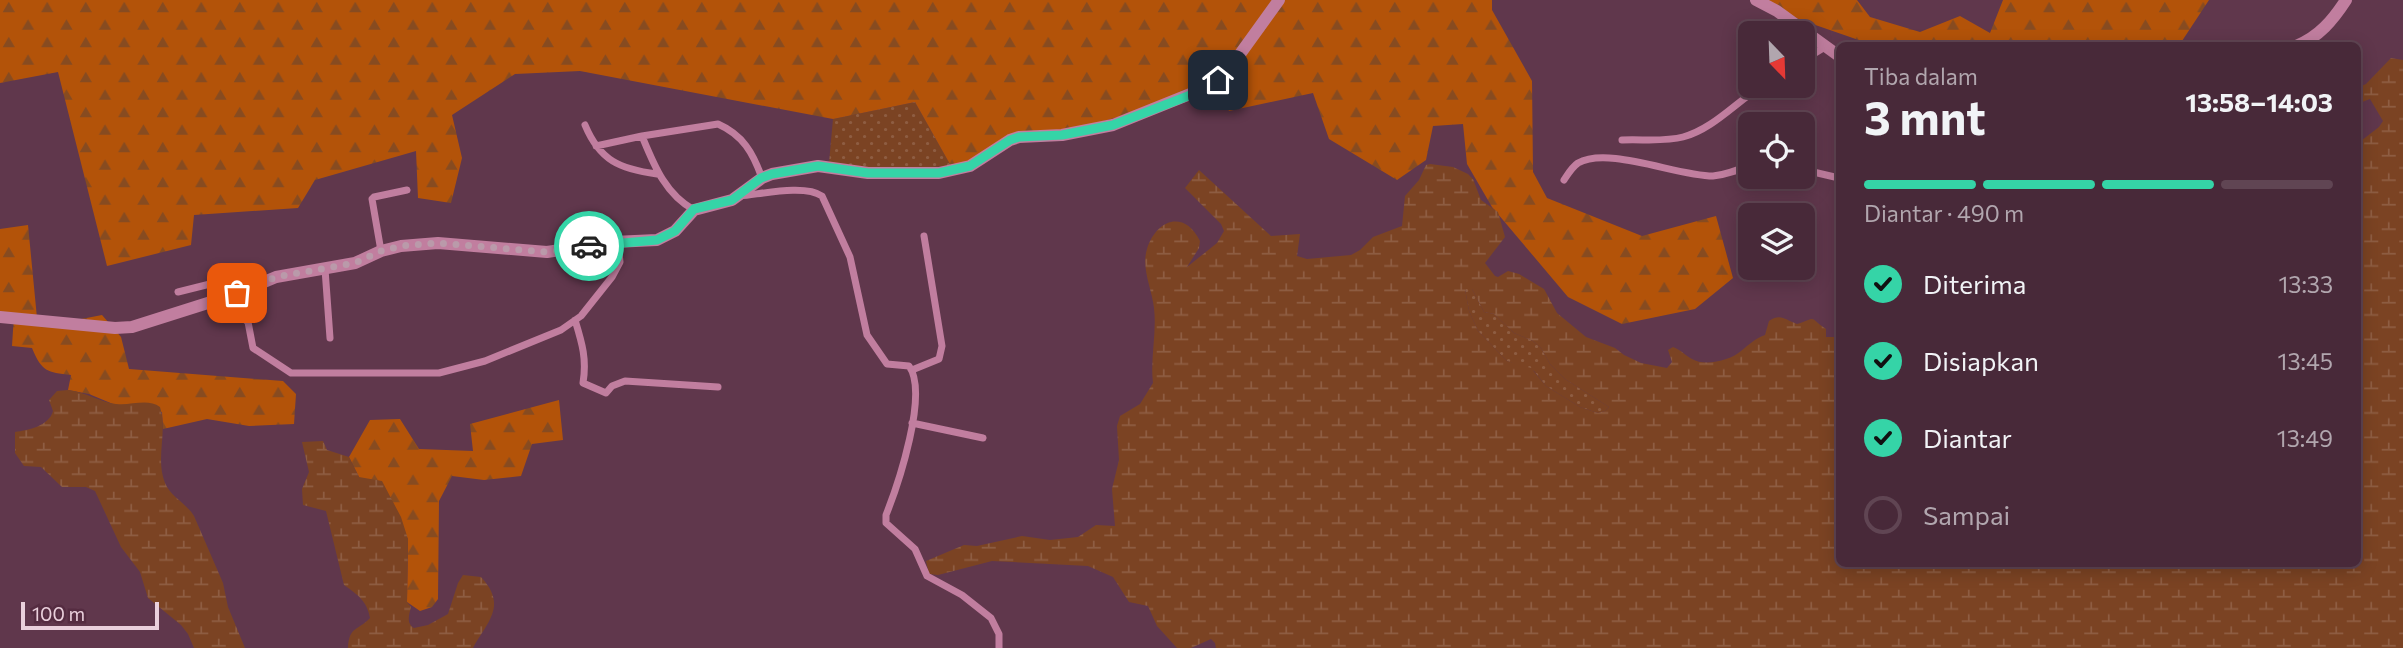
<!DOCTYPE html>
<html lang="id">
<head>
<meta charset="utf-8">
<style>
	body { margin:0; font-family:Commissioner,sans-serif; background:#4f3141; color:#f1f3f6; height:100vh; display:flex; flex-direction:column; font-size:26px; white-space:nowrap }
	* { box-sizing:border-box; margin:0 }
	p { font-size:23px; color:#b1a6ae }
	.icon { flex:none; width:38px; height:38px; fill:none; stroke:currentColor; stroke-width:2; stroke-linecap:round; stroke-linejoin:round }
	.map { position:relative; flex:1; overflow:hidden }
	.panel { position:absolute; left:1836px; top:42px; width:525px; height:525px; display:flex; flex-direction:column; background:#482939; border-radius:10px; box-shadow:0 4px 18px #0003,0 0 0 2px #604553 }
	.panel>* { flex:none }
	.needle { width:46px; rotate:157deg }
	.controls { position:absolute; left:1738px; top:21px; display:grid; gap:14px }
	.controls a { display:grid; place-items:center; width:77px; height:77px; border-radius:10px; background:#482939; box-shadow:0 4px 18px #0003,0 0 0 2px #604553; font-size:35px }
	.scale { position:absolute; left:21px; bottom:18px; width:138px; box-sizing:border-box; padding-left:7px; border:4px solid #ead0dc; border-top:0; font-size:19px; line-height:24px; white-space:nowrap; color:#ead0dc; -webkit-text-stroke:5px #552c41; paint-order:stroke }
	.pin { position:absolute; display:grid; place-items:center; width:60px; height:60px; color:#fff; margin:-30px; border-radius:14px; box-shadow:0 4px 10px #0006 }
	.courier { position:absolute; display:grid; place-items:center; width:70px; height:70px; margin:-35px; border:5px solid #35d4a7; border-radius:50%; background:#fff; color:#222; box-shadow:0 2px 9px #0007 }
	.overview em { font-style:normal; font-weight:700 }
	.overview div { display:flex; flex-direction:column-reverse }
	.overview { display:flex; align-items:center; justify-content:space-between; height:119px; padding:0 28px }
	h1 { font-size:46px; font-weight:700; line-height:52px }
	.bar { display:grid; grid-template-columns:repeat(4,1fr); gap:10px 7px; align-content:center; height:84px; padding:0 28px }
	.bar i { height:9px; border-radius:5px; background:#604553 }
	.bar .on { background:#35d4a7 }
	.bar p { grid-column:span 4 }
	ol { padding:0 28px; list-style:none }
	li { display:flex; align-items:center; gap:21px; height:77px }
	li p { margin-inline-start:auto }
	li .icon { padding:7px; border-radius:50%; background:#35d4a7; color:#111; stroke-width:4 }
	li:last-child { color:#b1a6ae }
	li i { width:38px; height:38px; border:4px solid #604553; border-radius:50% }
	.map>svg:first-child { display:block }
	.green { fill:url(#green-dots) }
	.forest { fill:url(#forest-firs) }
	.wetland { fill:url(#wetland-marsh); fill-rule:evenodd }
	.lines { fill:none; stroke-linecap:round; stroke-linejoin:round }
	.minor { stroke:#c17e9f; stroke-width:7 }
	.tertiary { stroke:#c17e9f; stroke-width:12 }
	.done { stroke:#ba9aaa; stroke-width:7; stroke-dasharray:0 12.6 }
	.route { stroke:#35d4a7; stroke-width:9 }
</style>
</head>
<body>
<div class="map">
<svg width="2403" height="648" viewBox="0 0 2403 648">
	<defs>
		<pattern id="green-dots" width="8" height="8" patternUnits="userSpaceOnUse" patternTransform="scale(1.75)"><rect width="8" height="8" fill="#7b4323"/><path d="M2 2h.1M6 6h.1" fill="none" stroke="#8e5d42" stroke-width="1.8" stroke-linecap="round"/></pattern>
		<pattern id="forest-firs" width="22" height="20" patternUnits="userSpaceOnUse" patternTransform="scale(1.75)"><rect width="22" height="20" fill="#b35309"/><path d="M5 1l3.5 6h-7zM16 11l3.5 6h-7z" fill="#874b20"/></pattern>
		<pattern id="wetland-marsh" width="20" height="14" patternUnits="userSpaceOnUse" patternTransform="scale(1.75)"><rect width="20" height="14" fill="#7b4323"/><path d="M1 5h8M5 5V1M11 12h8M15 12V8" fill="none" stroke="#8e5d42"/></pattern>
	</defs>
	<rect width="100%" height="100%" fill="#60374c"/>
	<path class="green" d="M915 102 951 166 872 170 829 163 833 119Z
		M1465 289H1472L1484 312 1494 314 1514 333 1533 341 1541 348 1550 364 1565 379 1609 407 1605 411 1598 413 1580 407 1546 386 1534 371 1507 361 1478 331 1469 311Z"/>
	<path class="forest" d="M0 0H1492V10L1532 81 1533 172 1547 198 1642 236 1716 216 1733 278 1695 309 1622 324 1568 297 1492 207 1467 164 1463 124 1433 126 1426 160 1397 180 1329 139 1313 93 1229 111 1216 81 1163 105 1055 134 1018 136 969 161 951 166 915 102 833 119 580 71 515 74 452 115 462 158 451 203 418 198 416 151 315 180 298 208 194 215 191 245 107 266 58 72 0 83Z
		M1755 0H1857L1870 17 1920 32 1960 16 1990 33 2003 0H2209L2180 44 2177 46 1873 45 1801 20Z
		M28 225 37 318 56 324 102 315 121 337 129 369 283 381 296 394 294 424 249 426 207 419 163 429 162 412 113 404 89 394 68 390 71 375C47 372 42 372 32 348L12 346 14 315 0 313V229Z
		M559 400 563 440 532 444 521 476 484 480 452 476 439 501 438 599 432 607 420 611 407 602 408 539 359 477 349 457 370 420 400 419 419 449 473 451 470 424Z"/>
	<path class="wetland" d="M2391 58 2403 60V648H1216L1215 643 1211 639 1191 648H1177L1157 626 1148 606 1129 602 1113 577 1088 566 992 561 938 575 929 574 926 561 964 545 977 546 1022 536 1050 540 1078 537 1096 525 1115 526 1112 489 1119 460 1117 426 1120 416 1140 404 1153 383C1150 359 1157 333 1154 308 1152 289 1141 268 1147 249 1156 220 1184 209 1200 241L1199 248 1187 267 1217 243 1224 231 1221 224 1185 188 1199 170 1271 236 1300 234 1297 256 1307 259 1351 255 1360 250 1373 237 1402 226 1405 196 1419 180 1426 165 1430 164 1453 167 1468 174 1473 179 1481 200 1498 212 1505 237 1485 263 1495 276 1498 277 1508 271 1519 274 1544 289 1557 313 1586 337 1615 348 1624 355 1641 363 1667 368 1672 362 1668 350 1673 347C1681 350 1686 356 1692 359 1705 367 1731 360 1741 351 1750 344 1754 339 1765 335L1769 321C1781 313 1785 320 1797 324 1819 317 1807 316 1826 329V337H1839V564H2357V144L2379 127 2383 121 2370 99 2357 104V88L2366 84ZM1465 289H1472L1484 312 1494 314 1514 333 1533 341 1541 348 1550 364 1565 379 1609 407 1605 411 1598 413 1580 407 1546 386 1531 368 1507 361 1478 331 1469 311Z
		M68 390C85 392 100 402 116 404 130 406 148 398 160 407 168 432 155 458 165 483 170 496 187 504 194 516L223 583 228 607 245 648H194L188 634 181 625 148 598 140 572 121 547 95 491 86 487H62L41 467 24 466 15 453V432C29 430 49 426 53 411L49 400 57 391Z
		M323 441 327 450 349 457 359 477 382 481 401 517 408 539 407 602 411 607C409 615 406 623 414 628L428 625 448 614 458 583 463 575 481 577C508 606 487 622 473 648H348C349 626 358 631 370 618 367 601 358 595 344 585L326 511 303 505 302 489 309 472 302 442Z"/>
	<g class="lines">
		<path class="minor" d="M1802 61 1825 47
			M585 125C600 161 620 169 657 174
			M1622 140C1642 139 1665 142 1683 137 1713 129 1736 102 1762 86
			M596 146 642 136
			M1802 161 1809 171 1839 178
			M1564 180C1568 174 1572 167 1578 163 1608 146 1677 176 1713 176 1726 175 1738 170 1750 165
			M740 196C762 194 805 184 822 196L850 257 867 335 887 364 909 366C929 393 898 485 886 515V523L915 549 927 576 962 595 991 618 999 634V648
			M694 210C665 194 654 165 642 136L718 124C743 135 753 153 762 178
			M381 251 372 199 374 197 407 190
			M325 269 330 338
			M178 292 230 279 237 293
			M233 295 241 317 248 322 253 348 291 373H439L485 361 561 330 581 316 612 277 620 262 618 243
			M575 320C582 343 587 359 583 383L606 393 612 386 625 381 718 387
			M912 370 939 359 942 346 924 236
			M912 423 983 438"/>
		<path class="tertiary" d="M1756 0 1777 11 1839 56
			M2296 46C2319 37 2333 20 2346 0
			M0 317 115 328 132 327 233 295 276 277 355 263 381 251 401 246 438 243 547 252 613 242 657 240 675 231 694 210 732 200 762 178 772 174 818 166 868 173H939L970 166 1010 140 1019 137 1062 135 1113 125 1205 88 1230 68 1279 0"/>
	</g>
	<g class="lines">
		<path class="done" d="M237 293 276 277 355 263 381 251 401 246 438 243 547 252 589 246"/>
		<path class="route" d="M589 246 657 240 675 231 694 209 732 200 761 178 772 174 818 166 868 173H939L970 166 1010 140 1019 137 1062 135 1113 125 1188 96 1218 80"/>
	</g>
</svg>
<div class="controls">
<a><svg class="needle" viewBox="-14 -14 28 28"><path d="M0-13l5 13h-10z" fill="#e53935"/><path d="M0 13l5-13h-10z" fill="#b1a6ae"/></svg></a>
<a><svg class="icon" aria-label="locate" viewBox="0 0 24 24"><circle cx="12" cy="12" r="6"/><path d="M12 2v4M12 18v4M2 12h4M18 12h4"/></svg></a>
<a><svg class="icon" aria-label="layers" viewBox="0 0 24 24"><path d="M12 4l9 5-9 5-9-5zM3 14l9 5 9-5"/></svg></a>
</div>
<div class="scale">100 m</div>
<div class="pin" style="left:237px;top:293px;background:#ea580c"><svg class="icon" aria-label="bag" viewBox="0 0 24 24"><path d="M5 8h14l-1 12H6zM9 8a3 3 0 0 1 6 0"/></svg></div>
<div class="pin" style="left:1218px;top:80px;background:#1f2937"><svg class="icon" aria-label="home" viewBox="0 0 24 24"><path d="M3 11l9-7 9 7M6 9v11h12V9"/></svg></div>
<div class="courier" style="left:589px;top:246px"><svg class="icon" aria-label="car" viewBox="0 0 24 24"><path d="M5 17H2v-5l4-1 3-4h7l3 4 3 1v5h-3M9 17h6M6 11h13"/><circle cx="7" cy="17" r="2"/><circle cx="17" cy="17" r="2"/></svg></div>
<section class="panel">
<div class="overview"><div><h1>3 mnt</h1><p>Tiba dalam</p></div><em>13:58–14:03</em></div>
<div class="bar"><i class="on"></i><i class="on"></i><i class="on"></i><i></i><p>Diantar · 490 m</p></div>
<ol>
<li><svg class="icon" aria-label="check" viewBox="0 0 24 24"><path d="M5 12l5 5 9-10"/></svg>Diterima<p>13:33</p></li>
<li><svg class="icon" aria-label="check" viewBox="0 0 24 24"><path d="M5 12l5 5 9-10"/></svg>Disiapkan<p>13:45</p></li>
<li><svg class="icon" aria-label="check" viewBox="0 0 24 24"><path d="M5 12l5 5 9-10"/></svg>Diantar<p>13:49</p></li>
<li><i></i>Sampai</li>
</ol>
</section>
</div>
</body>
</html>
